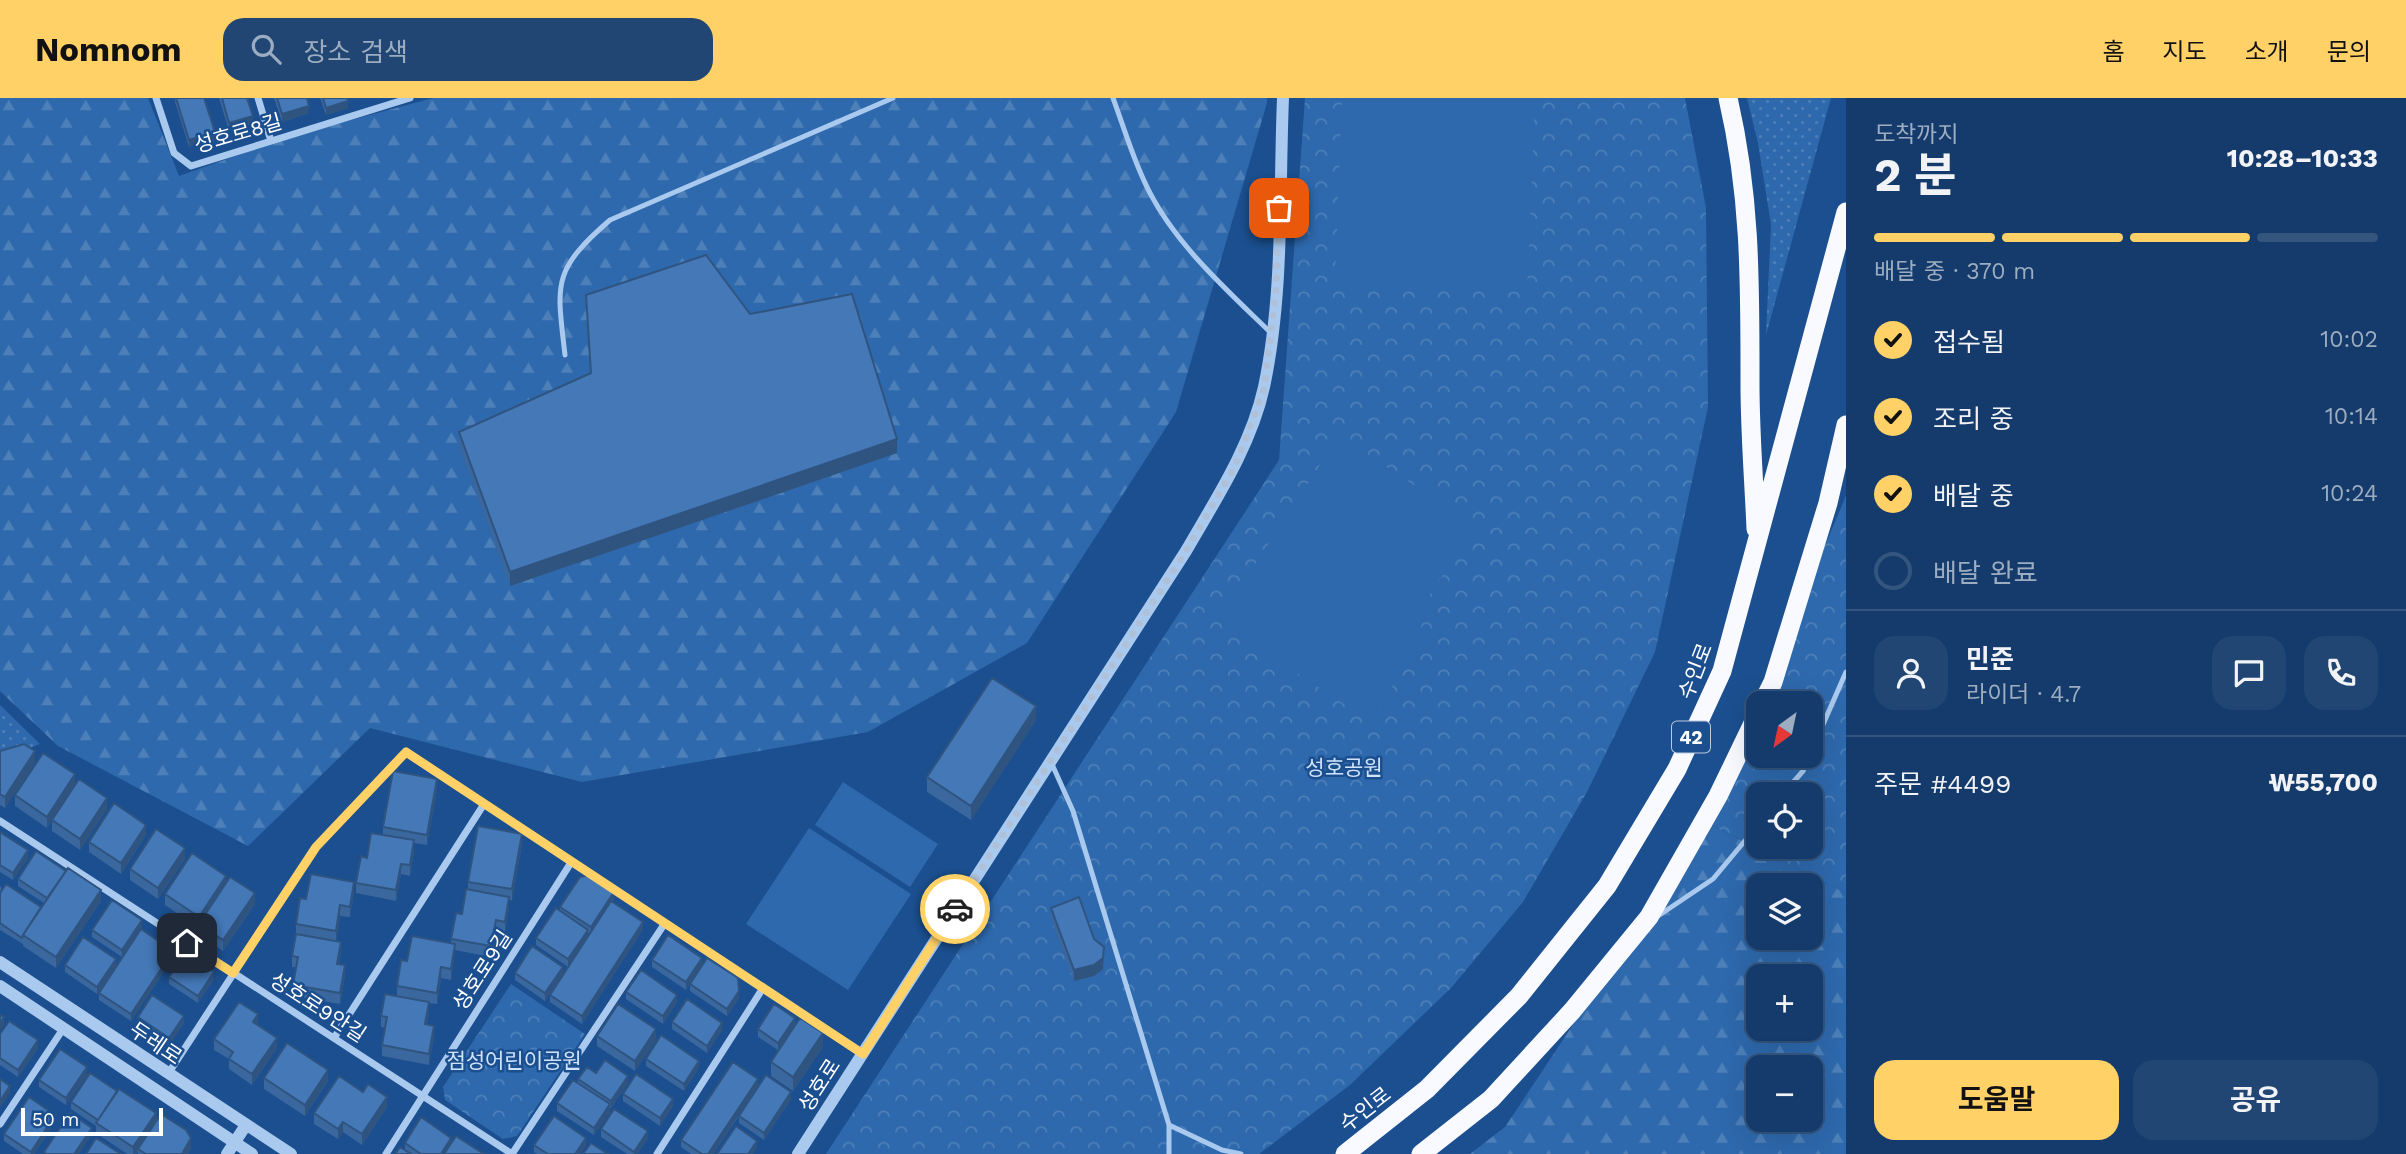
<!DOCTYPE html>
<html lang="ko">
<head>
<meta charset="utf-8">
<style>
	body { margin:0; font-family:"Work Sans","Noto Sans KR",sans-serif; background:#214673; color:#f1f3f6; height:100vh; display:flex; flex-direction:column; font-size:26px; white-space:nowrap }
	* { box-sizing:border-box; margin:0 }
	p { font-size:23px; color:#9dadc1 }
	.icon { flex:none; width:38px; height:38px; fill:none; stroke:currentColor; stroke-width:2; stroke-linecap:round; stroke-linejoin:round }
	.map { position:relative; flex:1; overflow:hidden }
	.side { display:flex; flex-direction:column; background:#143b6b; width:560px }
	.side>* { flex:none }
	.needle { width:46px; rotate:213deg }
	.controls { position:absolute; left:1746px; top:593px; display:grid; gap:14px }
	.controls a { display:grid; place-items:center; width:77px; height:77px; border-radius:14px; background:#143b6b; box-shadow:0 7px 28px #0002,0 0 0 2px #33557e; font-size:35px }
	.scale { position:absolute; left:21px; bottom:18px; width:142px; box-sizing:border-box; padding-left:7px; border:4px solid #fff; border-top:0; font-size:19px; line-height:24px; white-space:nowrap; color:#fff; -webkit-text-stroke:5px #1b4f8f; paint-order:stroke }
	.pin { position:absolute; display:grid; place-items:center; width:60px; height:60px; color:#fff; margin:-30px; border-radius:14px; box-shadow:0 4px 10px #0006 }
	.courier { position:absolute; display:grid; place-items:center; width:70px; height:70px; margin:-35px; border:5px solid #ffd166; border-radius:50%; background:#fff; color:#222; box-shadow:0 2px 9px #0007 }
	.overview em { font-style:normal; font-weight:700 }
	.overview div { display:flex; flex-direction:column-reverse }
	.overview { display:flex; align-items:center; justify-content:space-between; height:119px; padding:0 28px }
	h1 { font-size:46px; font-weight:700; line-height:52px }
	.bar { display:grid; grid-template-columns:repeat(4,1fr); gap:10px 7px; align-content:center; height:84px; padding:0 28px }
	.bar i { height:9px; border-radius:5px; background:#33557e }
	.bar .current { background:#ffd166 }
	.bar p { grid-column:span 4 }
	.line { display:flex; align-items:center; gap:18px; padding:0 28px; border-top:2px solid #33557e }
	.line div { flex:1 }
	.round { display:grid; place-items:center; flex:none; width:74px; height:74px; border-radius:21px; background:#214673 }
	ol { padding:0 28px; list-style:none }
	li { display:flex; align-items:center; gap:21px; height:77px }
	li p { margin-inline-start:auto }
	li .icon { padding:7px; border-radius:50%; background:#ffd166; color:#111; stroke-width:4 }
	li:last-child { color:#9dadc1 }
	li i { width:38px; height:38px; border:4px solid #33557e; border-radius:50% }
	.button { display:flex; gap:14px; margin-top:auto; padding:14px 28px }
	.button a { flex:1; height:80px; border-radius:21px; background:#ffd166; color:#111; font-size:28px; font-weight:700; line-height:80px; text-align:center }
	.button a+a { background:#214673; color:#f1f3f6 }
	header { display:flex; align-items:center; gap:42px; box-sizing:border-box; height:98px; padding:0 35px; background:#ffd166; color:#111 }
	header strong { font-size:33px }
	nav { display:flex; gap:38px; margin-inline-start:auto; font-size:24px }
	.search { width:490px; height:63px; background:#214673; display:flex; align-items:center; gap:18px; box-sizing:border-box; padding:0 24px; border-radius:21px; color:#9dadc1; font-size:26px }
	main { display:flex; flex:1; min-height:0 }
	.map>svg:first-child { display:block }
	.grass { fill:url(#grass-dots) }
	.forest { fill:url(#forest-firs); fill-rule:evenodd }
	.park { fill:url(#park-crowns); fill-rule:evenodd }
	.garden { fill:#2e69ad }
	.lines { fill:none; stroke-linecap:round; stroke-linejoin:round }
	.service { stroke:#a9c9ee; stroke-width:5 }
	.minor { stroke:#a9c9ee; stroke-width:7 }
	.tertiary { stroke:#a9c9ee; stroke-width:12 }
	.trunk { stroke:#f8faff; stroke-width:19 }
	.wall { fill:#3a679d }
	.shaded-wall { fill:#305480 }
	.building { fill:#4478b7; stroke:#305480; stroke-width:2 }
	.done { stroke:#afc1d8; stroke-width:7; stroke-dasharray:0 12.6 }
	.route { stroke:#ffd166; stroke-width:9 }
	.labels { text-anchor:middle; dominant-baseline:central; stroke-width:5; stroke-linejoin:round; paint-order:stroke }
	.shield { fill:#1b4f8f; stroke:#bbcadd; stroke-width:2 }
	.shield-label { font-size:19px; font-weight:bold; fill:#fff }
	.street-label { font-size:21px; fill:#fff; stroke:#1b4f8f }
	.park-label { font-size:21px; fill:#cfe3fa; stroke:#1b4f8f }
</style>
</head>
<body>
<header>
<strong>Nomnom</strong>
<div class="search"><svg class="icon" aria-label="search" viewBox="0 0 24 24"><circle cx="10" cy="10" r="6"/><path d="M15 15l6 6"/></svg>장소 검색</div>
<nav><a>홈</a><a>지도</a><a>소개</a><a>문의</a></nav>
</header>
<main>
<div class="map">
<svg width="1846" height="1056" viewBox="0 0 1846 1056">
	<defs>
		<pattern id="grass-dots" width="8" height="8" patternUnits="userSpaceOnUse" patternTransform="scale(1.75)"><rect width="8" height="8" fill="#2e69ad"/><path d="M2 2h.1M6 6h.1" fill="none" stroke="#4d80b9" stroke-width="1.8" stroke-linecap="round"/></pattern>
		<pattern id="forest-firs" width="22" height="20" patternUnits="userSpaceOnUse" patternTransform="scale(1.75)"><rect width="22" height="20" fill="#2e69ad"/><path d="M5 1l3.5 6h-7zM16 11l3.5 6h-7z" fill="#4d80b9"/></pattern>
		<pattern id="park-crowns" width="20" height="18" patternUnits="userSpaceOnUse" patternTransform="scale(1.75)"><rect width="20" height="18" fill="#2e69ad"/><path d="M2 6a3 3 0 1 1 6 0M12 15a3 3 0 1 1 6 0" fill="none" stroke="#4d80b9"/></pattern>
	</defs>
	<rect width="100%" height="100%" fill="#1b4f8f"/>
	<path class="grass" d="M1747 0H1831L1766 237 1771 127 1758 45Z
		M0 607 40 646 0 661Z"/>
	<path class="forest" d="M0 0H148L179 78 295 37 433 0H1267V5L1176 314 1027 545 868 634 582 684 370 630 248 748 58 648 0 593Z
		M1707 725 1846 795V1056H1470L1505 1029ZM1759 788H1811V840H1759ZM1759 878H1811V931H1759ZM1759 970H1811V1022H1759Z"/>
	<path class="park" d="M1305 0H1685L1706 110 1708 309 1655 554 1587 694 1523 804 1451 890 1350 987 1259 1056H826L1279 362Z
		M1846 398V795L1707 725ZM1759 606H1811V658H1759ZM1759 696H1811V749H1759Z
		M511 886 585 936 517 1038 503 1041 445 1002 443 989Z"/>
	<path class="garden" d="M1342 0H1535L1527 194 1335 186Z
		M1339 338 1475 427 1422 509 1421 544 1370 623 1218 523Z
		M843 684 938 746 910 789 815 727Z
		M809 730 911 796 848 892 746 826Z"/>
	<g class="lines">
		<path class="service" d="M1113 0C1125 32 1134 65 1150 95 1178 149 1229 194 1272 236
			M565 257C557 186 551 173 610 122L893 0
			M1811 654 1846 574
			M1051 664 1073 713 1169 1027
			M1783 696 1803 673 1809 658
			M1658 818 1713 781 1759 726
			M1169 1056V1027L1222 1052 1241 1056"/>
		<path class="minor" d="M156 0 174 55 191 68 410 0
			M258 0 271 43
			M0 723 512 1056
			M334 940 484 706
			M168 976 316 749 406 654 863 956
			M0 1026 63 931
			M386 1056 572 763
			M512 1056 665 825
			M657 1056 763 890"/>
		<path class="tertiary" d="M0 864 291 1056
			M0 888 252 1056
			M227 1056 246 1027
			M798 1056 1186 453C1216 401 1251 348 1264 289 1284 195 1279 95 1283 0"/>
		<path class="trunk" d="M1728 0C1751 99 1750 186 1750 287 1750 335 1754 383 1756 431
			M1762 606 1773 584 1828 405 1846 327
			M1345 1056 1427 991 1519 898 1607 788 1677 671 1722 573 1846 114
			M1421 1056 1491 1001 1572 913 1649 819 1718 698 1759 613"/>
	</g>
	<path class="wall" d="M175 0H204L215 42 189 49 175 4Z
		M219 0H247L253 25 229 33Z
		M274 0H307L309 15 282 24Z
		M320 0H347L348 10 326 17Z
		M586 197 750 216 897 355 510 488 459 348V334L590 275Z
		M1036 622 971 722 927 694V679Z
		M0 653 35 664 5 710 0 707Z
		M75 686 47 730 15 708V697Z
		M437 692 427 747 414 745V753L410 778 401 776 396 803 356 795V785L383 737V729Z
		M107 711 80 752 52 733V722Z
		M0 734 28 760 13 782 0 774Z
		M146 737 121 776 89 754V744Z
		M522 746 512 802H509V809L505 834 496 833 491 859 455 852 451 882 441 880 437 906 429 905V915L427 926 434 938 429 967 382 958V947L385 930 381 929V918L397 898V888L407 863 451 845V841L462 816 468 791V784Z
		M185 761 158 801 130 782V771Z
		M18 781 101 803 56 870 23 848V846L0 832V787L2 792 41 809 44 805 18 788Z
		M226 785 255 806 223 853 199 837V830L165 807V796Z
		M354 794 350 819 340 818 336 843 341 854 339 866 345 878 340 906 293 898V887L296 869H292V858L296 836V826L306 801Z
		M614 801 613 804 643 831 582 926 550 904V897L590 836 588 835 568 869 536 847V840L560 813V809Z
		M1051 810 1103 871 1094 878 1074 883 1051 821Z
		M142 829 122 859 92 839V832Z
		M173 860 131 923 99 902V895Z
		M652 862 702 867 739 900 727 918 690 893V886L686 892 652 869Z
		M65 867 116 868 97 896 65 874Z
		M515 875 563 876 545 903 515 882Z
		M169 879 214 881 198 905 169 886Z
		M626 894 677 904 663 926 626 901Z
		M138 919 184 925 169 947 138 926Z
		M672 924 722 932 707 955 672 931Z
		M258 927 277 950 252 987 229 971V961L214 952V941Z
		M795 927 823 949 793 993 771 978V964L778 952 758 939V931Z
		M0 936 38 950 18 979 0 967Z
		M597 938 656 942 635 973 597 948Z
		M646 961 699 970 684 993 646 968Z
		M596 975 628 985 611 1010H610V1014L594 1037 557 1013V1005L578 985V981Z
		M87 977 66 1007 39 989V982Z
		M264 980 328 983 305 1018 264 991Z
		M758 988 791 1001 764 1042 739 1025V1018L713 1056H691L681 1049V1042Z
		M623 996 673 1008 660 1028 623 1003Z
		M71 1004 156 1024 191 1050 188 1056H138V1053L136 1056H127L96 1035V1028L71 1011Z
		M387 1009 362 1047 343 1034 338 1041 314 1026V1015Z
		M55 1024 34 1056H23L4 1043V1036Z
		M601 1031 648 1040 637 1056H627L601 1039Z
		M405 1045H451L484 1056H395L405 1052Z
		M534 1047H586L580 1056H537L534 1054Z"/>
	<path class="shaded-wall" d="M348 3V10L326 17V10Z
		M309 8V15L282 24V16Z
		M253 18V25L229 33V25Z
		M215 34V42L189 49V42Z
		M897 341V355L510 488V474Z
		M1036 608V622L971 722V708Z
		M35 653V664L5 710V699Z
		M75 676V686L47 730V719Z
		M437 681V692L427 747V737Z
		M107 700V711L80 752V741Z
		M146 727V737L121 776V765Z
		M522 736V746L512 802V791Z
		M414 742V753L410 778V767Z
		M185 750V761L158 801V790Z
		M28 752V760L13 782V775Z
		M401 766V776L396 803V792Z
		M226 778V789L199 826V819Z
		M354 784V794L350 819V809Z
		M101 792V803L56 870V859Z
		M614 794V801L591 837V829Z
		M255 795V806L223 853V842Z
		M509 799V809L505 834V824Z
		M340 807V818L336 844V833Z
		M142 822V829L122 859V852Z
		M496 822V833L491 859V848Z
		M643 824V831L582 926V918Z
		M588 832V839L568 869V861Z
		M341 844V854L337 877V866Z
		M455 846V857L451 882V871Z
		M1104 849 1103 871 1094 878 1074 883V872Z
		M173 853V860L131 923V916Z
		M702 860V868L686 892V884Z
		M116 861V868L97 896V889Z
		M345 867V878L340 906V895Z
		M441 869V880L437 906V895Z
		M563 869V876L545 903V895Z
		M214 874V881L198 905V898Z
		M739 893V900L727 918V911Z
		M677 897V904L663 926V918Z
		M429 904V915L425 937V926Z
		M258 916V927L253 924Z
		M184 918V925L169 947V940Z
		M4 919V927L0 932V925Z
		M795 920V927L778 952V945Z
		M722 925V932L707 955V948Z
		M434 928V938L429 967V956Z
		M656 931V942L635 973V963Z
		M823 935V949L793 993V979Z
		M277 940V950L252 987V976Z
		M38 942V950L18 979V972Z
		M699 963V970L684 993V986Z
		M87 969V977L66 1007V1000Z
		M328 972V983L305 1018V1007Z
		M628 978V985L611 1010V1003Z
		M758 981V988L713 1056H708Z
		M10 988V995L0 1010V1003Z
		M791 994V1001L764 1042V1035Z
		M387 999V1009L362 1047V1036Z
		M673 1001V1008L660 1028V1020Z
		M610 1006V1014L594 1037V1030Z
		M156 1015V1026L138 1051 136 1056H133V1049Z
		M55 1017V1024L34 1056H31V1054Z
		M343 1024V1034L338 1041V1031Z
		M92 1030V1037L79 1056H74Z
		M648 1033V1040L637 1056H634V1054Z
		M191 1040V1050L188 1056H182Z
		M451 1040V1047L445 1056H441Z
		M586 1040V1047L580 1056H575Z
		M757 1043V1050L753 1056H748Z"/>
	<path class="building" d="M176 0H204L215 34 189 42Z
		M222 0H247L253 18 229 25Z
		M277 0H307L309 8 282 16Z
		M323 0H347L348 3 326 10Z
		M706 157 750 216 852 196 897 341 510 474 459 334 591 275 586 197Z
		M992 580 1036 608 971 708 927 679Z
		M24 646 35 653 5 699 0 696V653Z
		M43 655 75 676 47 719 15 697Z
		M393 673 437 681 427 737 383 729Z
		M79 681 107 700 80 741 52 722Z
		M114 705 146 727 121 765 89 744Z
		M478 728 522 736 512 791 468 784Z
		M156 731 185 750 158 790 130 771Z
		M0 734 28 752 13 775 0 767Z
		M371 735 414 742 410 767 401 766 396 792 356 785 361 758 367 760Z
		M36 753 66 773 47 800 18 781Z
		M192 755 226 778 199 819 165 796Z
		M68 770 101 792 56 859 23 837Z
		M311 776 354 784 350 809 340 807 336 833 296 826 300 800 306 801Z
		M589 777 614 794 591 829 560 809 580 779Z
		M230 779 255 795 223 842 199 826Z
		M6 786 41 809 23 837 22 840 0 825V795Z
		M466 791 509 799 505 824 496 822 491 848 451 841 456 815 462 816Z
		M1079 799 1094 841 1104 849 1103 860 1094 867 1074 872 1051 810Z
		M112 802 142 822 122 852 92 832Z
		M611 803 643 824 582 918 550 897Z
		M556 810 588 832 568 861 536 840Z
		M141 831 173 853 131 916 99 895Z
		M296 836 341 844 337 866 345 867 340 895 293 887 298 859 292 858Z
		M668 837 702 860 686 884 652 862Z
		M412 838 455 846 451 871 441 869 437 895 397 888 401 862 407 863Z
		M83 839 116 861 97 889 65 867Z
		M532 848 563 869 545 895 515 875Z
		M186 854 214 874 198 898 169 879Z
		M707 860 738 880 739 893 727 911 690 886Z
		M641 872 677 897 663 918 626 894Z
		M385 896 429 904 425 926 434 928 429 956 382 947 387 919 381 918Z
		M152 897 184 918 169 940 138 919Z
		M687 901 722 925 707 948 672 924Z
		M239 904 258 916 253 924 277 940 252 976 229 961 233 954 214 941Z
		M618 906 656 931 635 963 597 938Z
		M774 906 795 920 778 945 758 931Z
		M0 917 4 919 0 925Z
		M800 920 823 935 793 979 771 964Z
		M9 923 38 942 18 972 0 960V936Z
		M661 937 699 963 684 986 646 961Z
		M287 945 328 972 305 1007 264 980Z
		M60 951 87 969 66 1000 39 982Z
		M605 962 628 978 611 1003 578 981 587 969 596 975Z
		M733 964 758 981 708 1056H702L681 1042Z
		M90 975 117 993 98 1022 71 1004Z
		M636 976 673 1001 660 1020 623 996Z
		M766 977 791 994 764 1035 739 1018Z
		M339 978 363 994 368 986 387 999 362 1036 343 1024 338 1031 314 1015Z
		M0 981 10 988 0 1003Z
		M573 982 610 1006 594 1030 557 1005Z
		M119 991 156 1015 133 1049 96 1025Z
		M29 999 55 1017 31 1054 4 1036Z
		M614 1011 648 1033 634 1054 601 1031Z
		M70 1015 92 1030 74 1056H46L44 1054Z
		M161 1016 186 1032 191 1040 182 1056H146L138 1051Z
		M554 1018 586 1040 575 1056H548L534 1047Z
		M421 1019 451 1040 441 1056H421L405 1045Z
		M736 1028 757 1043 748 1056H717Z
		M456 1038 484 1056H444Z
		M96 1040 121 1056H86Z
		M591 1045 608 1056H583Z
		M400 1049 411 1056H395Z"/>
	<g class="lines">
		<path class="done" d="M955 811 1186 453 1235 368 1264 291 1276 192 1279 110"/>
		<path class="route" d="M187 845 233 875 316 749 406 654 863 956 955 811"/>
	</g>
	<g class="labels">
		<rect class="shield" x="1672" y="623.5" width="38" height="31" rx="5"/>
		<g class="shield-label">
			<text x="1691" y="639">42</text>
		</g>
		<g class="street-label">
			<text transform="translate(238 35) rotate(-16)">성호로8길</text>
			<text transform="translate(1695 573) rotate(-69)">수인로</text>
			<text transform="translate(482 872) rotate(-57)">성호로9길</text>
			<text transform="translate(318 909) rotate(33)">성호로9안길</text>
			<text transform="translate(156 945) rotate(34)">두레로</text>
			<text transform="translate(819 987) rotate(-57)">성호로</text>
			<text transform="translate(1365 1011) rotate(-38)">수인로</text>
		</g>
		<g class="park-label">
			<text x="1344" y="669">성호공원</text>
			<text x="514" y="962">점성어린이공원</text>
		</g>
	</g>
</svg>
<div class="controls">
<a><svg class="needle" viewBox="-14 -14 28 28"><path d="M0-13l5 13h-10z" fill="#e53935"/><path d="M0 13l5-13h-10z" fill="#9dadc1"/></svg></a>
<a><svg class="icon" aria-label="locate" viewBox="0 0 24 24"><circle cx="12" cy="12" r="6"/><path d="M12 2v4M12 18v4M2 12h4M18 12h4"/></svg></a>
<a><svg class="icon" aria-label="layers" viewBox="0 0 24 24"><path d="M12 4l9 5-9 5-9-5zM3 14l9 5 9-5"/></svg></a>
<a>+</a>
<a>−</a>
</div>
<div class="scale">50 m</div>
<div class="pin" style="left:1279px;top:110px;background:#ea580c"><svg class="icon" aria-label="bag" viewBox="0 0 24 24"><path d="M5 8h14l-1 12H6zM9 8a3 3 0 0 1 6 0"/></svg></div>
<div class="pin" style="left:187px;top:845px;background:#1f2937"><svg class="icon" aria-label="home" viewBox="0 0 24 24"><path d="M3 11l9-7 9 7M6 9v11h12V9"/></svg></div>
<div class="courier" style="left:955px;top:811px"><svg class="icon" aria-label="car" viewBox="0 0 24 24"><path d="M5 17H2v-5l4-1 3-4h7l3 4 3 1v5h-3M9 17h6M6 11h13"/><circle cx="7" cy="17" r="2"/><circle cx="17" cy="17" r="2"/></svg></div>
</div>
<section class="side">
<div class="overview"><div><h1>2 분</h1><p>도착까지</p></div><em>10:28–10:33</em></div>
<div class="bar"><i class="current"></i><i class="current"></i><i class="current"></i><i></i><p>배달 중 · 370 m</p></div>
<ol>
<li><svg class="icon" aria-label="check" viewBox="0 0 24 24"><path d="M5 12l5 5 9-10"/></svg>접수됨<p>10:02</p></li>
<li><svg class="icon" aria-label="check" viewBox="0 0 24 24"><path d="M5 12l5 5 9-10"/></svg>조리 중<p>10:14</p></li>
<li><svg class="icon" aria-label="check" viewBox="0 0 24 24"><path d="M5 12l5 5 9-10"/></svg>배달 중<p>10:24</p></li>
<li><i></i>배달 완료</li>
</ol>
<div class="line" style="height:126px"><a class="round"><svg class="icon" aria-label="person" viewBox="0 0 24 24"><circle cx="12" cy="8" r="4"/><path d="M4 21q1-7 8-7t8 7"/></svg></a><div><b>민준</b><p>라이더 · 4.7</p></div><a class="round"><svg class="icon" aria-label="chat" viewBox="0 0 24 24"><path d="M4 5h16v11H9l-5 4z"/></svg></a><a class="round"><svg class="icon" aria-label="phone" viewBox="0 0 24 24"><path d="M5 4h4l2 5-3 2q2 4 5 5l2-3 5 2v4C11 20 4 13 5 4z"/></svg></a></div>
<div class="line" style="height:91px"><div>주문 #4499</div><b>₩55,700</b></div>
<div class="button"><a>도움말</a><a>공유</a></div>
</section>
</main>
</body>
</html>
